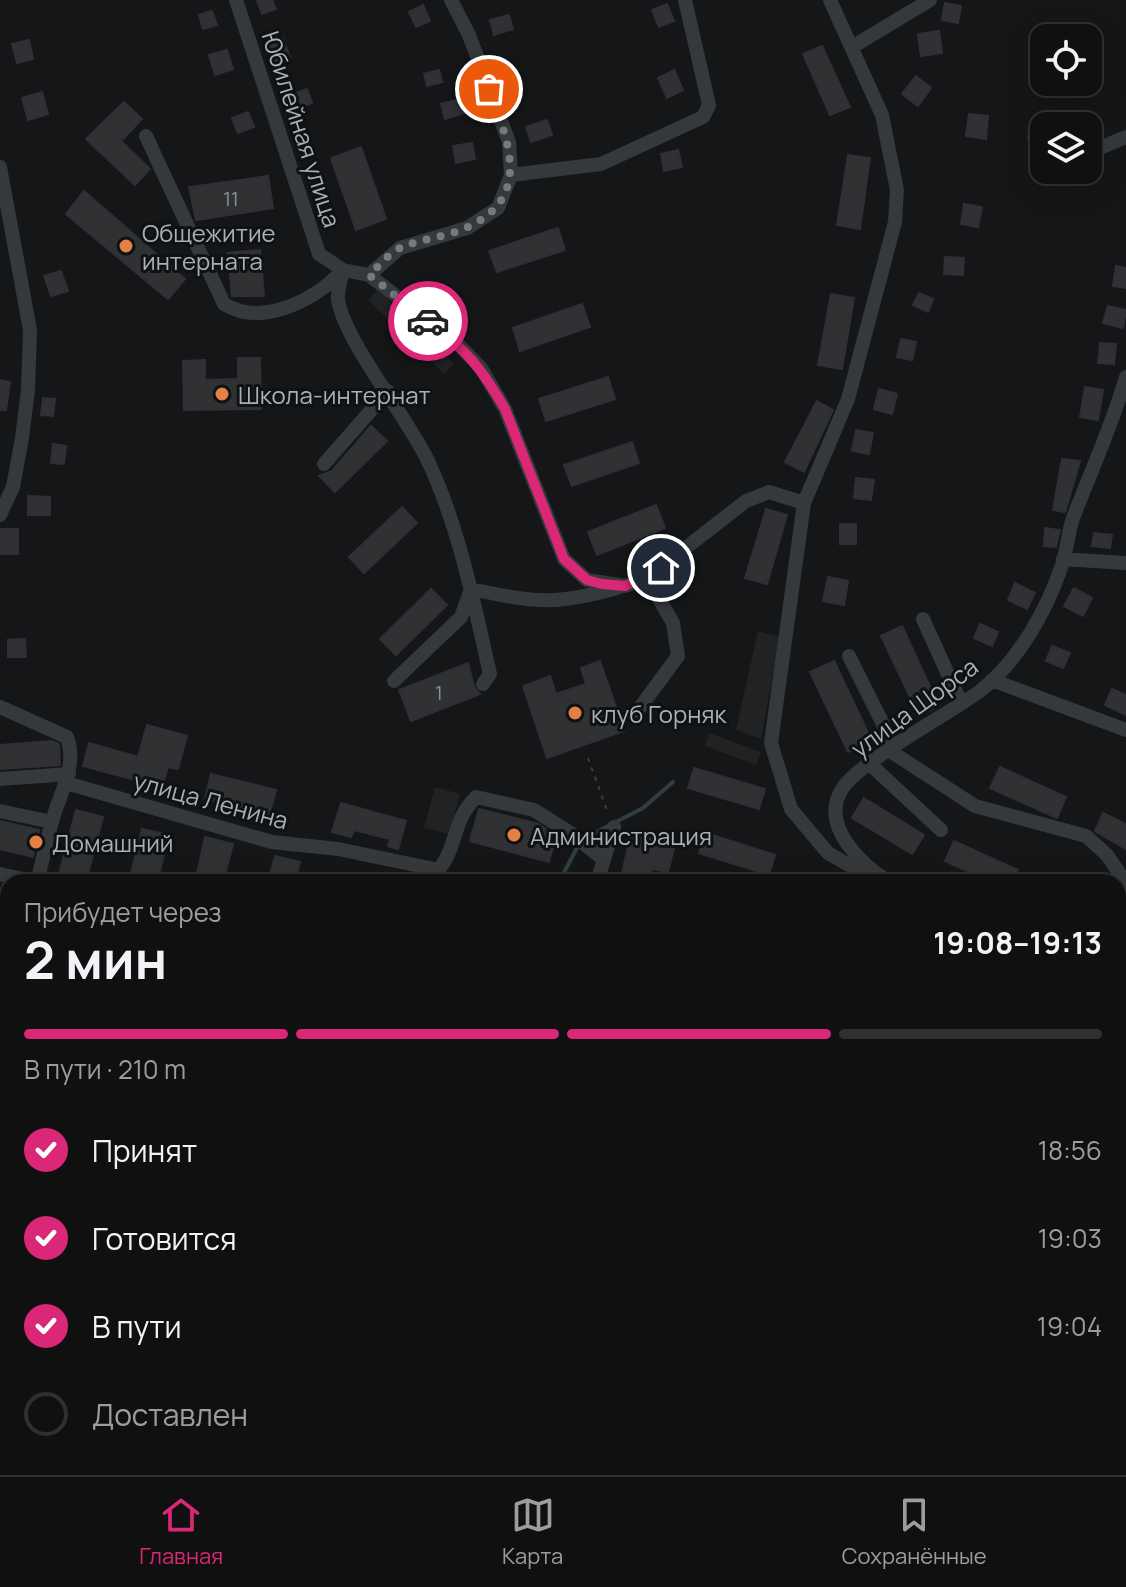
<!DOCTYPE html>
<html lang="ru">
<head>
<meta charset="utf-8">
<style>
	body { margin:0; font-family:Manrope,sans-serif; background:#1e1e1f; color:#f1f3f6; height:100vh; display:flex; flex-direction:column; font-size:30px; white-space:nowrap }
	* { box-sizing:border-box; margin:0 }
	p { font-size:26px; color:#9c9d9f }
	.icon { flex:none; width:44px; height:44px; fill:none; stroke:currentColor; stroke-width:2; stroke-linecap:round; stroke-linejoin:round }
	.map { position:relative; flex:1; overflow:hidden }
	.details { position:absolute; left:0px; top:874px; width:1126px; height:602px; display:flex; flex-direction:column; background:#101011; border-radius:24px 24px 0 0; box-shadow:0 8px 32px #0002,0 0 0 2px #303031 }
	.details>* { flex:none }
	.controls { position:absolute; left:1030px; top:24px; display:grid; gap:16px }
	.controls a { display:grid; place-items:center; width:72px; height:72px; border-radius:16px; background:#101011; box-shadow:0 8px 32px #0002,0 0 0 2px #303031; font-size:40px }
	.pin { position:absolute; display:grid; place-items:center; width:68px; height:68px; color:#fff; margin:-34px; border:4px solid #fff; border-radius:50%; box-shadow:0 2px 8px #0007 }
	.courier { position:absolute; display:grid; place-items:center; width:80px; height:80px; margin:-40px; border:6px solid #db2777; border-radius:50%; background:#fff; color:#222; box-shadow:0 2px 10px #0007 }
	.headline em { font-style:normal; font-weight:700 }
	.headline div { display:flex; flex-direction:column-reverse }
	.headline { display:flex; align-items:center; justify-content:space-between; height:136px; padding:0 24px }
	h1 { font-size:52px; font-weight:700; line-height:60px }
	.bar { display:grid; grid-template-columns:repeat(4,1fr); gap:12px 8px; align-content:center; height:96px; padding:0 24px }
	.bar i { height:10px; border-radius:6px; background:#303031 }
	.bar .selected { background:#db2777 }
	.bar p { grid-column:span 4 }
	ol { padding:0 24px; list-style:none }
	li { display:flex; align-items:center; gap:24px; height:88px }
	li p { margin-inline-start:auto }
	li .icon { padding:8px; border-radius:50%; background:#db2777; color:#fff; stroke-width:4 }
	li:last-child { color:#9c9d9f }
	li i { width:44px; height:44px; border:4px solid #303031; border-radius:50% }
	.tab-bar { display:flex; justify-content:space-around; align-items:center; height:112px; border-top:2px solid #303031; background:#101011; font-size:22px; color:#9c9d9f }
	.tab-bar a { display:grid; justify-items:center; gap:4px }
	.tab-bar .selected { color:#db2777 }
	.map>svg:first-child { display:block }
	.built { fill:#212224 }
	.water { fill:#313e40 }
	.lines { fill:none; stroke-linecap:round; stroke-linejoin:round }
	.stream { stroke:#313e40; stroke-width:4 }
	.building { fill:#303133; stroke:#2f3033; stroke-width:2 }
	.path { stroke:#3d4042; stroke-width:2; stroke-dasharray:4 6; stroke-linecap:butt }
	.minor { stroke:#36393b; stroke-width:14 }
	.rail { stroke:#505356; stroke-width:4; stroke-dasharray:10 8; stroke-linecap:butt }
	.done { stroke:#757a7e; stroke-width:8; stroke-dasharray:0 14.4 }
	.route { stroke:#db2777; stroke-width:10 }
	.poi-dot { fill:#e28142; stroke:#101112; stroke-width:3 }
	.labels { text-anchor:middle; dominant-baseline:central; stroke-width:6; stroke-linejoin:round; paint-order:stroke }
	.number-label { font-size:20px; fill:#8a9095 }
	.street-label { font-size:24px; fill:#a8b0b6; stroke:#101112 }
	.poi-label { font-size:24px; fill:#a8b0b6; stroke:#101112; text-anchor:start }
</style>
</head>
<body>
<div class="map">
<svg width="1126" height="1475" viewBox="0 0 1126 1475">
	<rect width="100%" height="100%" fill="#151617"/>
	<path class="built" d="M378 290 454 364 444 374 368 300Z
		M758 631 780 637 761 739 736 730Z
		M709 733 761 752 756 765 705 746Z
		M435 787 460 794 449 834 424 828Z"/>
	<path class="water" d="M0 1053 8 1059V1133L0 1126Z
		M1126 1316V1371L1118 1372V1321Z"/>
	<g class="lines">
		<path class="stream" d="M585 838 643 808 673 782
			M559 882 579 844"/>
	</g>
	<path class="building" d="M257 0H272L276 9 262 14Z
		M945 3 961 6 958 23 942 20Z
		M667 4 674 21 659 27 652 10Z
		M423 5 430 21 416 27 409 12Z
		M212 11 217 25 203 29 199 15Z
		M509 15 513 29 494 35 490 20Z
		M939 31 942 53 921 56 918 34Z
		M283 38 290 58 272 64 265 44Z
		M29 40 33 59 17 63 12 44Z
		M822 46 850 107 830 115 803 54Z
		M227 50 233 69 215 75 209 55Z
		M439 70 442 82 427 86 424 74Z
		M674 70 683 90 667 98 658 78Z
		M916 76 931 88 918 106 902 94Z
		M307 89 312 103 293 110 288 96Z
		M42 92 48 114 28 120 22 98Z
		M460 99 464 113 445 119 441 104Z
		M124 102 142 119 121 141 150 169 135 185 86 139Z
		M248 112 254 127 238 133 232 118Z
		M969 114 988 116 986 139 966 136Z
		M547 120 552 135 531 142 526 127Z
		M1044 134V160L1032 162 1028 136Z
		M472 143 475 159 456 163 453 146Z
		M361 147 386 219 356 230 331 158Z
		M678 150 682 167 664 171 661 154Z
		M848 155 870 158 860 229 837 225Z
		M268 176 273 208 196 220 189 187Z
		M84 191 185 279 168 299 66 214Z
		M964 204 982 207 978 227 961 224Z
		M558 228 565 250 497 272 489 251Z
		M260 250 264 296H232L228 253Z
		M945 257 964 258 963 275 944 274Z
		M1116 266 1126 268V288L1113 286Z
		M61 271 68 291 51 296 44 276Z
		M919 293 933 299 928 312 913 305Z
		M831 294 854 298 842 369 818 365Z
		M582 304 590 327 520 351 513 328Z
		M1108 306 1126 310 1123 328 1103 323Z
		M901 339 916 342 912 360 897 357Z
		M1100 343 1116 344 1114 364 1098 363Z
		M238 358H260L261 409 184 410 183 361 205 360V380L238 379Z
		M608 377 615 399 546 421 539 399Z
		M0 380 10 382 6 410H0Z
		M1085 387 1103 390 1098 420 1080 417Z
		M879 389 897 394 892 414 874 409Z
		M43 398 55 399 53 416 41 415Z
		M817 401 833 410 804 472 785 462Z
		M371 426 387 441 335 492 319 476 332 471Z
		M856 430 873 433 869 454 852 451Z
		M632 442 639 463 572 486 564 465Z
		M53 444 66 446 64 464 51 463Z
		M1062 459 1080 461 1065 512 1053 510Z
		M856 478 874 480 871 500 854 498Z
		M28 496 50 497V515H28Z
		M656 505 665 528 597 555 588 532Z
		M402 507 417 523 364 573 349 557Z
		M766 509 787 515 767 584 745 578Z
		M840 524H856V544H840Z
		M1045 528 1060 530 1056 547 1044 546Z
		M1 529H18V554H1Z
		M1094 533 1112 535 1110 548 1092 546Z
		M828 577 848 581 844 605 823 601Z
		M1015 583 1035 593 1027 609 1008 600Z
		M1074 588 1092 598 1083 616 1064 606Z
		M431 589 447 605 396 655 380 639Z
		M980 624 998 632 992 646 974 638Z
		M902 626 939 706 919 716 881 636Z
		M25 639 26 657H8V640Z
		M1052 646 1070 653 1063 668 1046 661Z
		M600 661 624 731 547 758 523 686 550 676 556 694 586 684 581 668Z
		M834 661 872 741 848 752 810 672Z
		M468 663 474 687 480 694 411 721 399 690Z
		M1112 689 1126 695V715L1105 705Z
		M147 725 187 736 178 769 168 767 162 787 83 766 89 743 138 757Z
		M51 741 59 744 60 765 0 769V745Z
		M1000 767 1066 797 1057 818 990 788Z
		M694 768 765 789 759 809 688 788Z
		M211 774 276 790 269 816 205 799Z
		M864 798 924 835 912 854 852 818Z
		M341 803 406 821 398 849 388 846 390 839 354 830 351 837 332 832Z
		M479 809 538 824 556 836 549 862 470 841Z
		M76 810 103 817 86 881 59 874Z
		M1103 813 1126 824V849L1095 831Z
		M0 821 39 830 33 857 0 849Z
		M142 829 169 835 157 882H129Z
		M706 833 775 855 769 875 699 853Z
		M631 834 675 844 668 872 652 869 649 882H620Z
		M205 837 233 844 223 882H195Z
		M954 841 1018 870 1013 882H991L945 861Z
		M275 856 300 862 295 882H268Z"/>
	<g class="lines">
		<path class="path" d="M588 758 608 813
			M0 898 8 900"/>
		<path class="minor" d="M236 0 319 254 343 270 369 275 458 344 481 368 505 409 564 559 587 580 625 586 647 578 746 501 769 492 804 503
			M830 0 882 115 897 190 895 222 848 399 804 503 771 743 791 809 828 853 878 882
			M852 47 930 0
			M146 136 224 304C263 328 316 299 343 270
			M1088 153 1126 137
			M0 167 30 330 28 390 22 438 13 487 0 515
			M1044 172 1048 170
			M511 175 601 164 703 117 709 105 685 0
			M343 270C341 279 337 291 338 300 346 344 407 416 428 461 459 527 474 603 490 674L483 684
			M369 275 400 248 467 228 498 208 511 175 509 142 469 35 451 0
			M324 464 388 391
			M1063 559 1126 563
			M923 619 961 703
			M849 656 895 748
			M992 680 1126 730
			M394 681 461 617 471 589C533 602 554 606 617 588
			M0 707 67 737C77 764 62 789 54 815 47 837 43 860 37 882
			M636 713 678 656 673 623 647 578
			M890 751 975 806 1086 836 1107 855 1126 883
			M871 765 941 830
			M0 779 69 774
			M66 783 272 842 338 849 439 870C459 842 452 821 476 797L534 810 575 836 604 860
			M0 811 52 822
			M0 874 37 882
			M597 882 614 827
			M889 882C862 865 819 826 842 789 860 761 949 714 980 691 1018 662 1047 610 1062 565 1067 550 1068 533 1073 518 1091 471 1112 426 1126 377
			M0 958 8 960
			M0 970 8 975
			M0 1028 8 1032
			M1118 1231 1126 1234
			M0 1345 8 1349
			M334 1468 341 1475
			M688 1468 735 1475
			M164 1475 170 1468"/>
		<path class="rail" d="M0 928 8 930
			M0 1259 8 1261
			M1118 1282 1126 1288
			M1118 1442H1126"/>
	</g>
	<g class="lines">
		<path class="done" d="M428 321 369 275C379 266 390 252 402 247 423 238 448 237 468 227 533 196 508 141 489 89"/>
		<path class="route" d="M428 321C466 350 481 367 505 409L564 559 587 580 602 584 625 586 661 568"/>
	</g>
	<g class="poi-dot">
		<circle cx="126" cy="246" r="8"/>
		<circle cx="222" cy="394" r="8"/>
		<circle cx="575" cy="713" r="8"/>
		<circle cx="514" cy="835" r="8"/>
		<circle cx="36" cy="842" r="8"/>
	</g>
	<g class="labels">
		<g class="number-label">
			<text x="231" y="198">11</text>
			<text x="439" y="692">1</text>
		</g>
		<g class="street-label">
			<text transform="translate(302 129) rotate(72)">Юбилейная улица</text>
			<text transform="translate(914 707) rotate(-36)">улица Щорса</text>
			<text transform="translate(211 800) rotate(15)">улица Ленина</text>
		</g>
		<g class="poi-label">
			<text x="142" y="232">Общежитие<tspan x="142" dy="28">интерната</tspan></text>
			<text x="238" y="394">Школа-интернат</text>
			<text x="591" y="713">клуб Горняк</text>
			<text x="530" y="835">Администрация</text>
			<text x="52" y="842">Домашний</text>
		</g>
	</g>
</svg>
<div class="controls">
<a><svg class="icon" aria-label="locate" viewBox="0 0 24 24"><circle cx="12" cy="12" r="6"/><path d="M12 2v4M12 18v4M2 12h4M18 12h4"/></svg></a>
<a><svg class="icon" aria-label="layers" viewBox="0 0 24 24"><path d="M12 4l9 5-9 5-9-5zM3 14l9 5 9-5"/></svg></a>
</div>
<div class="pin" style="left:489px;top:89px;background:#ea580c"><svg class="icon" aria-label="bag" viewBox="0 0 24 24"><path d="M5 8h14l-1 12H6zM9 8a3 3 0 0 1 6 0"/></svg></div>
<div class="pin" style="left:661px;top:568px;background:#1f2937"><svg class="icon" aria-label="home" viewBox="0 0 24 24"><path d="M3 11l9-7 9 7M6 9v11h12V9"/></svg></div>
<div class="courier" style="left:428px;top:321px"><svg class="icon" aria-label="car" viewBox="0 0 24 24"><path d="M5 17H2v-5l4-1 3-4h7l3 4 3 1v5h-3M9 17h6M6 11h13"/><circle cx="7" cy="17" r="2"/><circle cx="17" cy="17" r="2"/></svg></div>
<section class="details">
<div class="headline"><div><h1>2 мин</h1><p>Прибудет через</p></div><em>19:08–19:13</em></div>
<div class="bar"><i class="selected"></i><i class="selected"></i><i class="selected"></i><i></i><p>В пути · 210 m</p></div>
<ol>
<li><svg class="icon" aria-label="check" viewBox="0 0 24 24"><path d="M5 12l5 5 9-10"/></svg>Принят<p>18:56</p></li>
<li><svg class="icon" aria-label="check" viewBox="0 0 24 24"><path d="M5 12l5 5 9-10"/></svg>Готовится<p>19:03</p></li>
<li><svg class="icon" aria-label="check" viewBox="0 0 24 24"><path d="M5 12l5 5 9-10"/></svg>В пути<p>19:04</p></li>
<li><i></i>Доставлен</li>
</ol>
</section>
</div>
<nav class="tab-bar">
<a class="selected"><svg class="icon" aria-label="home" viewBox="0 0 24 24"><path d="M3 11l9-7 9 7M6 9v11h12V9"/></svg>Главная</a>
<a><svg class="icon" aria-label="map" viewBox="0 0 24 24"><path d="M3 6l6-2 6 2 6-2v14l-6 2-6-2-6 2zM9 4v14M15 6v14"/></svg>Карта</a>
<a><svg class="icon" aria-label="saved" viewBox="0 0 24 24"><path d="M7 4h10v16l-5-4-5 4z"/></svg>Сохранённые</a>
</nav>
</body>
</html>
